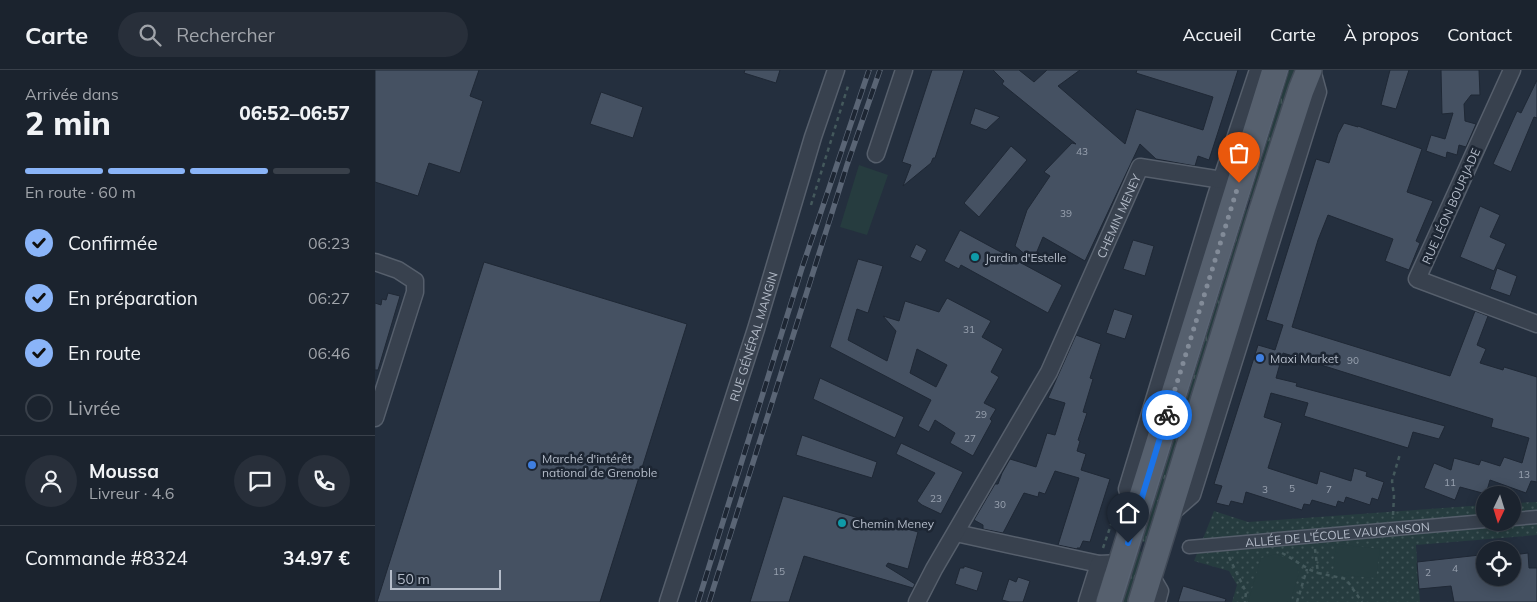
<!DOCTYPE html>
<html lang="fr">
<head>
<meta charset="utf-8">
<style>
	body { margin:0; font-family:Mulish,sans-serif; background:#282f3a; color:#f1f3f6; height:100vh; display:flex; flex-direction:column; font-size:19px; white-space:nowrap }
	* { box-sizing:border-box; margin:0 }
	p { font-size:16px; color:#a0a4aa }
	.icon { flex:none; width:28px; height:28px; fill:none; stroke:currentColor; stroke-width:2; stroke-linecap:round; stroke-linejoin:round }
	.map { position:relative; flex:1; overflow:hidden }
	.details { display:flex; flex-direction:column; background:#1b232e; width:375px }
	.details>* { flex:none }
	.needle { width:32px; rotate:184deg }
	.controls { position:absolute; left:1101px; top:416px; display:grid; gap:10px }
	.controls a { display:grid; place-items:center; width:45px; height:45px; border-radius:50%; background:#1b232e; box-shadow:0 2px 12px #0003,0 0 0 1px #39404a; font-size:25px }
	.scale { position:absolute; left:15px; bottom:12px; width:111px; box-sizing:border-box; padding-left:5px; border:2px solid #b4bcc9; border-top:0; font-size:14px; line-height:18px; white-space:nowrap; color:#b4bcc9; -webkit-text-stroke:4px #1d2633; paint-order:stroke }
	.pin { position:absolute; display:grid; place-items:center; width:42px; height:42px; color:#fff; margin:-51px -21px; border-radius:50% 50% 50% 0; rotate:-45deg; box-shadow:0 0 5px #0007 }
	.pin .icon { rotate:45deg }
	.courier { position:absolute; display:grid; place-items:center; width:50px; height:50px; margin:-25px; border:4px solid #1a73e8; border-radius:50%; background:#fff; color:#222; box-shadow:0 1px 6px #0007 }
	.headline em { font-style:normal; font-weight:800 }
	.headline div { display:flex; flex-direction:column-reverse }
	.headline { display:flex; align-items:center; justify-content:space-between; height:85px; padding:0 25px }
	h1 { font-size:32px; font-weight:800; line-height:38px }
	.bar { display:grid; grid-template-columns:repeat(4,1fr); gap:8px 5px; align-content:center; height:60px; padding:0 25px }
	.bar i { height:6px; border-radius:4px; background:#39404a }
	.bar .current { background:#8ab4f8 }
	.bar p { grid-column:span 4 }
	.line { display:flex; align-items:center; gap:12px; padding:0 25px; border-top:1px solid #39404a }
	.line div { flex:1 }
	.round { display:grid; place-items:center; flex:none; width:52px; height:52px; border-radius:26px; background:#282f3a }
	ol { padding:0 25px; list-style:none }
	li { display:flex; align-items:center; gap:15px; height:55px }
	li p { margin-inline-start:auto }
	li .icon { padding:5px; border-radius:50%; background:#8ab4f8; color:#111; stroke-width:4 }
	li:last-child { color:#a0a4aa }
	li i { width:28px; height:28px; border:2px solid #39404a; border-radius:50% }
	header { display:flex; align-items:center; gap:30px; box-sizing:border-box; height:70px; padding:0 25px; background:#1b232e; border-bottom:1px solid #39404a }
	header strong { font-size:24px }
	nav { display:flex; gap:28px; margin-inline-start:auto; font-size:18px }
	.search { width:350px; height:45px; background:#282f3a; display:flex; align-items:center; gap:12px; box-sizing:border-box; padding:0 18px; border-radius:28px; color:#a0a4aa; font-size:19px }
	main { display:flex; flex:1; min-height:0 }
	.map>svg:first-child { display:block }
	.grass { fill:url(#grass-tufts) }
	.park { fill:url(#park-dots) }
	.garden { fill:#263c3f }
	.building { fill:#455162; stroke:#1f2835; fill-rule:evenodd }
	.lines { fill:none; stroke-linecap:round; stroke-linejoin:round }
	.pedestrian-casing { stroke:#565f6c; stroke-width:15 }
	.minor-casing { stroke:#565f6c; stroke-width:19 }
	.primary-casing { stroke:#414a57; stroke-width:28 }
	.path { stroke:#44595c; stroke-width:2.5; stroke-dasharray:4 4; stroke-linecap:butt }
	.pedestrian { stroke:#38414e; stroke-width:12 }
	.minor { stroke:#38414e; stroke-width:16 }
	.primary { stroke:#56606e; stroke-width:25 }
	.tram { stroke:#5a6575; stroke-width:1 }
	.rail-casing { stroke:#5a6575; stroke-width:5.5 }
	.rail { stroke:#1d2633; stroke-width:4; stroke-dasharray:11; stroke-linecap:butt }
	.done { stroke:#828b98; stroke-width:5; stroke-dasharray:0 9 }
	.route { stroke:#1a73e8; stroke-width:6 }
	.culture-dot { fill:#0f9aa8; stroke:#1d2633; stroke-width:2 }
	.shop-dot { fill:#3f7fe0; stroke:#1d2633; stroke-width:2 }
	.labels { text-anchor:middle; dominant-baseline:central; stroke-width:5; stroke-linejoin:round; paint-order:stroke }
	.number-label { font-size:10px; fill:#98a1af }
	.street-label { font-size:12px; fill:#b4bcc9; stroke:#1d2633 }
	.poi-label { font-size:12px; fill:#b4bcc9; stroke:#1d2633; text-anchor:start }
</style>
</head>
<body>
<header>
<strong>Carte</strong>
<div class="search"><svg class="icon" aria-label="search" viewBox="0 0 24 24"><circle cx="10" cy="10" r="6"/><path d="M15 15l6 6"/></svg>Rechercher</div>
<nav><a>Accueil</a><a>Carte</a><a>À propos</a><a>Contact</a></nav>
</header>
<main>
<section class="details">
<div class="headline"><div><h1>2 min</h1><p>Arrivée dans</p></div><em>06:52–06:57</em></div>
<div class="bar"><i class="current"></i><i class="current"></i><i class="current"></i><i></i><p>En route · 60 m</p></div>
<ol>
<li><svg class="icon" aria-label="check" viewBox="0 0 24 24"><path d="M5 12l5 5 9-10"/></svg>Confirmée<p>06:23</p></li>
<li><svg class="icon" aria-label="check" viewBox="0 0 24 24"><path d="M5 12l5 5 9-10"/></svg>En préparation<p>06:27</p></li>
<li><svg class="icon" aria-label="check" viewBox="0 0 24 24"><path d="M5 12l5 5 9-10"/></svg>En route<p>06:46</p></li>
<li><i></i>Livrée</li>
</ol>
<div class="line" style="height:90px"><a class="round"><svg class="icon" aria-label="person" viewBox="0 0 24 24"><circle cx="12" cy="8" r="4"/><path d="M4 21q1-7 8-7t8 7"/></svg></a><div><b>Moussa</b><p>Livreur · 4.6</p></div><a class="round"><svg class="icon" aria-label="chat" viewBox="0 0 24 24"><path d="M4 5h16v11H9l-5 4z"/></svg></a><a class="round"><svg class="icon" aria-label="phone" viewBox="0 0 24 24"><path d="M5 4h4l2 5-3 2q2 4 5 5l2-3 5 2v4C11 20 4 13 5 4z"/></svg></a></div>
<div class="line" style="height:65px"><div>Commande #8324</div><b>34.97 €</b></div>
</section>
<div class="map">
<svg width="1162" height="532" viewBox="0 0 1162 532">
	<defs>
		<pattern id="grass-tufts" width="24" height="20" patternUnits="userSpaceOnUse" patternTransform="scale(1.25)"><rect width="24" height="20" fill="#263c3f"/><path d="M3 7l-1-3M5 7V3M7 7l1-3M15 17l-1-3M17 17v-4M19 17l1-3" fill="none" stroke="#435659"/></pattern>
		<pattern id="park-dots" width="8" height="8" patternUnits="userSpaceOnUse" patternTransform="scale(1.25)"><rect width="8" height="8" fill="#263c3f"/><path d="M2 2h.1M6 6h.1" fill="none" stroke="#435659" stroke-width="1.8" stroke-linecap="round"/></pattern>
	</defs>
	<rect width="100%" height="100%" fill="#242f3e"/>
	<path class="grass" d="M909 0H924L882 132 869 128Z
		M866 137 880 142 776 474 762 470Z
		M759 479 772 484 757 532H742Z"/>
	<path class="park" d="M1162 432V465L1041 475 1045 532H857L862 515 854 501 819 491 839 441 873 452 1110 435V452H1138V433Z"/>
	<path class="garden" d="M484 95 513 105 492 165 465 157Z
		M961 474 1005 479 1001 508 958 504Z
		M901 484 920 492 924 503 915 532H873L886 488Z"/>
	<path class="building" d="M0 0H104L95 26 108 31 85 103 54 93 43 126 0 112Z
		M370 0H405L401 13 369 3Z
		M557 0H589L560 88H558L556 93 528 116 536 95 527 92Z
		M618 0H644L659 12 672 0H705L683 16 750 74 761 39 828 60 838 27 761 3 762 0H863L834 90 823 86 820 96 781 89 765 74 710 191 668 167 658 191 640 176 652 140 675 106 669 102 697 73 701 74 627 14 629 11Z
		M1015 0H1034L1021 39 1006 35Z
		M1066 0H1104L1105 25H1096L1089 34 1090 51 1101 54 1091 77 1084 75 1082 85 1072 82 1071 88 1051 81 1056 65 1070 69 1078 43 1067 44Z
		M1162 10V48L1159 47 1136 102 1118 94 1142 41 1146 43Z
		M226 22 268 37 258 68 215 54Z
		M600 38 625 47 611 60 595 54Z
		M969 53 983 57V56L1047 79 1032 122 1058 131 1041 171 1045 173 1034 200 1010 191 1018 169 953 145 943 170 917 257 1075 306 1100 241 1113 246 1102 275 1111 279 1105 293 1128 300 1129 297 1162 307V412L1156 411 1151 423 1115 410 1111 424 1085 417 1080 430 1049 418 1059 393 1076 400 1079 388 1104 395 1106 390 1125 396 1129 387 1147 393 1154 368 1116 357 1118 349 908 283 901 308 922 313 921 316 1070 356 1064 369 1038 362 1033 378 929 346 933 333 896 323 889 347 907 353 893 398 942 414 945 401 976 411 979 398 992 402 991 406 1009 412 1003 430 997 428 995 435 971 427 969 433 963 431 961 437 937 430 935 435 929 434 927 440 871 422 868 434 856 431 854 436 841 433 847 416 839 414 883 275 900 280 908 255 891 250 941 89 954 93 963 64Z
		M636 76 652 90 604 147 589 133Z
		M1105 136 1125 145 1115 167 1131 174 1119 201 1085 187Z
		M585 160 687 215 673 243 586 195 584 199 569 191Z
		M758 170 779 176 770 206 748 199Z
		M541 174 552 180 546 192 535 187Z
		M483 189 508 196 493 243 482 239 473 270 512 291 521 261 508 246 524 251 530 231 564 242 572 228 616 251 607 267 628 279 616 302 624 307 609 333 621 339 615 349 617 351 598 386 575 373 580 363 560 350 554 362 543 356 556 330 455 277ZM542 279 572 295 561 317 535 303Z
		M109 192 312 254 225 532H2Z
		M1122 198 1142 206 1135 226 1115 219Z
		M13 223 25 226 3 300H0V233L6 235 7 229 11 230Z
		M739 239 758 245 750 269 731 263Z
		M701 265 726 274 715 308 718 309 708 342 712 343 703 370 705 371 702 381 711 384 706 400 735 409 715 472 708 471 705 478H702V479L683 475 704 408 680 401 670 424 664 422 663 427 649 423 628 463 608 459V455L599 450 620 414H623L627 403 635 389 661 397 672 363 680 365 690 333 673 328Z
		M445 308 529 347 520 368 438 329Z
		M427 365 502 392 497 408 421 385Z
		M526 373 588 402 566 444 547 435 542 431 560 403 521 384Z
		M408 426 508 455 509 452 543 462 533 499 513 493 511 496 540 514 538 518 429 486 414 532H375Z
		M1153 483 1154 498H1162V532H1079L1076 516 1044 519 1042 492 1105 485V487H1110V508H1138V485Z
		M589 496 608 502 602 521 580 514 585 498H589Z
		M643 507 655 511 648 532H635L627 530 634 509 641 512Z
		M808 516 851 529 850 532H803Z"/>
	<g class="lines">
		<defs>
			<g id="pedestrian">
				<path d="M1138 449 1162 447"/>
				<path id="s1" d="M814 477 1110 451"/>
			</g>
			<g id="minor">
				<path d="M1137 0 1042 209 1162 254"/>
				<path d="M501 84 529 0"/>
				<path d="M0 192 23 200 40 211V222L0 348"/>
				<path d="M794 445 817 425 943 22 937 0"/>
				<path d="M761 446 752 419 841 126 883 0"/>
				<path d="M581 463 724 494 746 493"/>
				<path d="M775 504 785 521 782 532"/>
				<path id="s2" d="M293 532 381 259 438 67 461 0"/>
				<path id="s3" d="M542 532 559 499 674 302 765 97 847 110"/>
				<path d="M712 532 724 494"/>
			</g>
			<path id="primary" d="M734 532 900 0
				M766 532 887 140 926 20 934 0"/>
		</defs>
		<use href="#pedestrian" class="pedestrian-casing"/>
		<use href="#minor" class="minor-casing"/>
		<use href="#primary" class="primary-casing"/>
		<path class="path" d="M436 135 473 16
			M1018 445 1019 426 1017 411 1025 384
			M728 478 741 440
			M940 479 943 503 971 509 987 532
			M907 483C919 489 929 498 943 503
			M854 487 871 522 870 532
			M922 532 932 499"/>
		<use href="#pedestrian" class="pedestrian"/>
		<use href="#minor" class="minor"/>
		<use href="#primary" class="primary"/>
		<path class="tram" d="M746 532 913 0"/>
		<defs>
			<path id="rail" d="M323 532 427 198 494 0
				M334 532 472 95 505 0"/>
		</defs>
		<use href="#rail" class="rail-casing"/>
		<use href="#rail" class="rail"/>
	</g>
	<g class="lines">
		<path class="done" d="M792 345 864 113"/>
		<path class="route" d="M753 473 792 345"/>
	</g>
	<g class="culture-dot">
		<circle cx="600" cy="187" r="5"/>
		<circle cx="467" cy="453" r="5"/>
	</g>
	<g class="shop-dot">
		<circle cx="885" cy="288" r="5"/>
		<circle cx="157" cy="395" r="5"/>
	</g>
	<g class="labels">
		<g class="number-label">
			<text x="707" y="81">43</text>
			<text x="691" y="143">39</text>
			<text x="594" y="259">31</text>
			<text x="978" y="290">90</text>
			<text x="606" y="344">29</text>
			<text x="595" y="368">27</text>
			<text x="1149" y="404">13</text>
			<text x="1075" y="412">11</text>
			<text x="917" y="418">5</text>
			<text x="890" y="419">3</text>
			<text x="954" y="419">7</text>
			<text x="561" y="428">23</text>
			<text x="625" y="434">30</text>
			<text x="1080" y="498">4</text>
			<text x="404" y="501">15</text>
			<text x="1053" y="502">2</text>
		</g>
		<g class="street-label">
			<text transform="translate(1076 136) rotate(-66)">RUE LÉON BOURJADE</text>
			<text stroke="none"><textPath href="#s3" startOffset="436">CHEMIN MENEY</textPath></text>
			<text stroke="none"><textPath href="#s2" startOffset="279">RUE GÉNÉRAL MANGIN</textPath></text>
			<text stroke="none"><textPath href="#s1" startOffset="149">ALLÉE DE L'ÉCOLE VAUCANSON</textPath></text>
		</g>
		<g class="poi-label">
			<text x="610" y="187">Jardin d'Estelle</text>
			<text x="895" y="288">Maxi Market</text>
			<text x="167" y="388">Marché d'intérêt<tspan x="167" dy="14">national de Grenoble</tspan></text>
			<text x="477" y="453">Chemin Meney</text>
		</g>
	</g>
</svg>
<div class="controls">
<a><svg class="needle" viewBox="-14 -14 28 28"><path d="M0-13l5 13h-10z" fill="#e53935"/><path d="M0 13l5-13h-10z" fill="#a0a4aa"/></svg></a>
<a><svg class="icon" aria-label="locate" viewBox="0 0 24 24"><circle cx="12" cy="12" r="6"/><path d="M12 2v4M12 18v4M2 12h4M18 12h4"/></svg></a>
</div>
<div class="scale">50 m</div>
<div class="pin" style="left:864px;top:113px;background:#ea580c"><svg class="icon" aria-label="bag" viewBox="0 0 24 24"><path d="M5 8h14l-1 12H6zM9 8a3 3 0 0 1 6 0"/></svg></div>
<div class="pin" style="left:753px;top:473px;background:#1f2937"><svg class="icon" aria-label="home" viewBox="0 0 24 24"><path d="M3 11l9-7 9 7M6 9v11h12V9"/></svg></div>
<div class="courier" style="left:792px;top:345px"><svg class="icon" aria-label="bike" viewBox="0 0 24 24"><circle cx="6" cy="16" r="4"/><circle cx="18" cy="16" r="4"/><path d="M6 16l4-8h5l3 8M10 8l3 8H6M13 5h3"/></svg></div>
</div>
</main>
</body>
</html>
